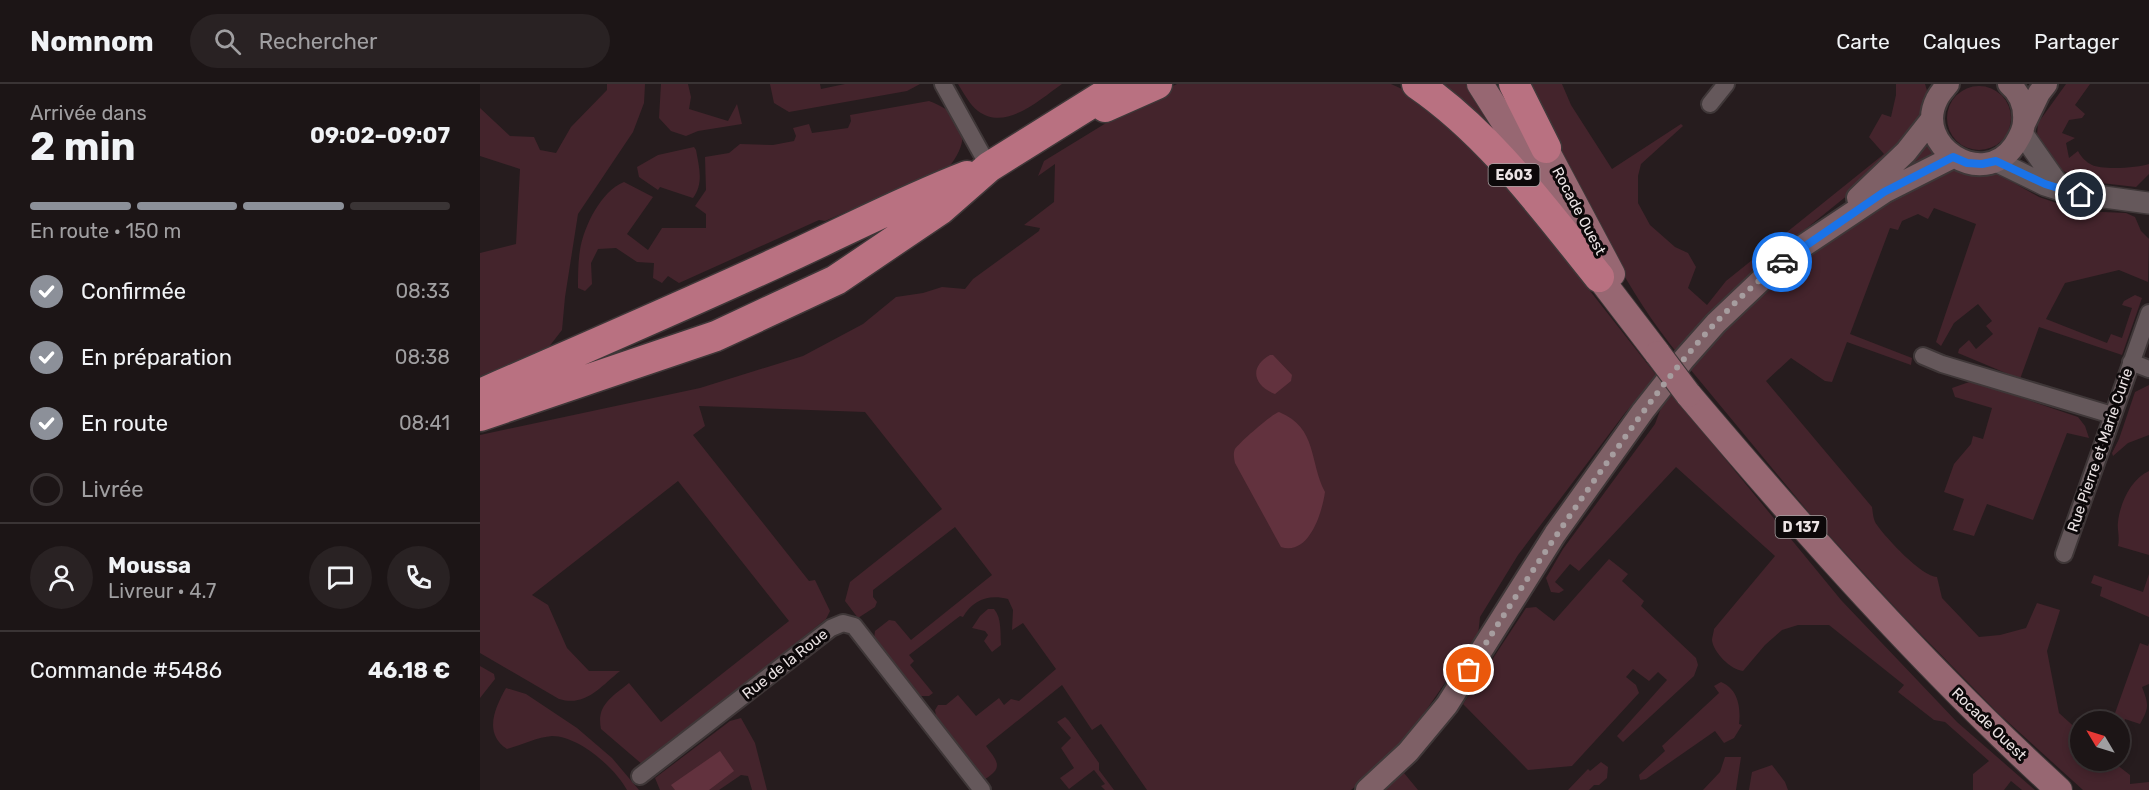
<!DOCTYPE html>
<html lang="fr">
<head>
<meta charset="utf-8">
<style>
	body { margin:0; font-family:Rubik,sans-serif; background:#292223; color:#f1f3f6; height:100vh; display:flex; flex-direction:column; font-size:22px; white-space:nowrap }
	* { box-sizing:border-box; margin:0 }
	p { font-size:20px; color:#a09fa1 }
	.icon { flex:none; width:33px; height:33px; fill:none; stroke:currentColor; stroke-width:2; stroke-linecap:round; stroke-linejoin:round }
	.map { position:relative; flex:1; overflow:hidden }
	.drawer { display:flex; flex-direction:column; background:#1c1516; width:480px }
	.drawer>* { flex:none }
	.needle { width:39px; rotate:308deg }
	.tools { position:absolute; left:1590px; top:627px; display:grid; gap:12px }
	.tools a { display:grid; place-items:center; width:60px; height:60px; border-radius:50%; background:#1c1516; box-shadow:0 3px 9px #0003,0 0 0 2px #3a3435; font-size:30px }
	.pin { position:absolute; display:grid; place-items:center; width:51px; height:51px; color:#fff; margin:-26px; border:3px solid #fff; border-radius:50%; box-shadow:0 2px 6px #0007 }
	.courier { position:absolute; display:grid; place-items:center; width:60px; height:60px; margin:-30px; border:4px solid #1a73e8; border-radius:50%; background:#fff; color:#222; box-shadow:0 2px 8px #0007 }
	.summary em { font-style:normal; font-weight:700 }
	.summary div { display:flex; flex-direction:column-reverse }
	.summary { display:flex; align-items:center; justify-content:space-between; height:102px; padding:0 30px }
	h1 { font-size:39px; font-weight:700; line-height:45px }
	.bar { display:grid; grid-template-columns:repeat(4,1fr); gap:9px 6px; align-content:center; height:72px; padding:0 30px }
	.bar i { height:8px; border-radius:4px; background:#3a3435 }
	.bar .current { background:#8c9099 }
	.bar p { grid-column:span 4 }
	.line { display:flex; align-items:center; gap:15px; padding:0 30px; border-top:2px solid #3a3435 }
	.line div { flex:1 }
	.round { display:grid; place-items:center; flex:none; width:63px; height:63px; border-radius:32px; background:#292223 }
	ol { padding:0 30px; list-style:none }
	li { display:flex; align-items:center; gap:18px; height:66px }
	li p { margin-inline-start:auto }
	li .icon { padding:6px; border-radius:50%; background:#8c9099; color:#fff; stroke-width:4 }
	li:last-child { color:#a09fa1 }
	li i { width:33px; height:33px; border:3px solid #3a3435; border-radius:50% }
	header { display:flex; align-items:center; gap:36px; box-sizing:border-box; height:84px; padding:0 30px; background:#1c1516; border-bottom:2px solid #3a3435 }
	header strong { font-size:28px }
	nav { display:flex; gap:33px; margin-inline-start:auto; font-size:21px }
	.search { width:420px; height:54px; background:#292223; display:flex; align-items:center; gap:15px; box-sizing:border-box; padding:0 21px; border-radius:33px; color:#a09fa1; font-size:22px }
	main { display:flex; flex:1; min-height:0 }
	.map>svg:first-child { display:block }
	.green { fill:#44242c }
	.water { fill:#62323e }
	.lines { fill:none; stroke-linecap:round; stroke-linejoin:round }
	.minor-casing { stroke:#3f3738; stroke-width:20 }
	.tertiary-casing { stroke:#3f3738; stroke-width:24 }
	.secondary-casing { stroke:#3f3738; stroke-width:26 }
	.primary-casing { stroke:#3f3738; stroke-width:28 }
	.motorway-casing { stroke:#3f3738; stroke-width:33 }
	.minor { stroke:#65585b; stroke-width:16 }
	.tertiary { stroke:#65585b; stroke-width:21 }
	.secondary { stroke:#7e6066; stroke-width:22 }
	.primary { stroke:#976772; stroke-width:26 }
	.motorway { stroke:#b97181; stroke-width:30 }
	.primary-bridge-casing { stroke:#3f3738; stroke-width:28; stroke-linecap:butt }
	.primary-bridge { stroke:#976772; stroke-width:26 }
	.done { stroke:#a69d9f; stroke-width:6; stroke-dasharray:0 10.8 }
	.route { stroke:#1a73e8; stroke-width:8 }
	.labels { text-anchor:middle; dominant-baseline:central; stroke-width:6; stroke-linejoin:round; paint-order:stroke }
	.shield { fill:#0c0809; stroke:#a8a1a2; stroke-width:1.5 }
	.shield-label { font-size:14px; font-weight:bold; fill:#ebe3e4 }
	.street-label { font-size:15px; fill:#ebe3e4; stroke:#0c0809 }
</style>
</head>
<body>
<header>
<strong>Nomnom</strong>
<div class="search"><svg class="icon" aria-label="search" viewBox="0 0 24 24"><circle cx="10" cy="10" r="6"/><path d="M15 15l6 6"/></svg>Rechercher</div>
<nav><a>Carte</a><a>Calques</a><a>Partager</a></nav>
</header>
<main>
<section class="drawer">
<div class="summary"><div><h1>2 min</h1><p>Arrivée dans</p></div><em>09:02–09:07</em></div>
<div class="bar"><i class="current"></i><i class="current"></i><i class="current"></i><i></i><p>En route · 150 m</p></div>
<ol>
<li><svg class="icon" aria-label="check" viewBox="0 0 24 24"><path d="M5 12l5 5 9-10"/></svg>Confirmée<p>08:33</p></li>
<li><svg class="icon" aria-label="check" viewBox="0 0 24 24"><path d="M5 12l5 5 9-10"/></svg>En préparation<p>08:38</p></li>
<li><svg class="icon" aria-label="check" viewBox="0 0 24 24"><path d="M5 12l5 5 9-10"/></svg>En route<p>08:41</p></li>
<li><i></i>Livrée</li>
</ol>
<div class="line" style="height:108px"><a class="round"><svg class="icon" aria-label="person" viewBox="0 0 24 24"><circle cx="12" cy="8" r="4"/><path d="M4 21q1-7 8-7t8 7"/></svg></a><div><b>Moussa</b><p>Livreur · 4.7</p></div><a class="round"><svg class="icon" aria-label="chat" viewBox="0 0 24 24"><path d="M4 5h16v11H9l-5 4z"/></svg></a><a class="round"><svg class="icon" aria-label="phone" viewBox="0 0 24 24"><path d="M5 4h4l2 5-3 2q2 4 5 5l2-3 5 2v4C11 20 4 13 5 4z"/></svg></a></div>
<div class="line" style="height:78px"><div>Commande #5486</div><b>46.18 €</b></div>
</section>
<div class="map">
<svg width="1669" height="706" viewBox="0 0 1669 706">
	<rect width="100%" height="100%" fill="#261c1e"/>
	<path class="green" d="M127 0H165L164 19 153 48 98 130 85 213 82 246 68 264 0 295V169L36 160 40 85 0 72V24L30 52 54 53 60 66 76 69 91 43 127 6Z
		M181 0H208L211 13 209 25 248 37 257 20 262 40 218 47 206 52 191 47 179 34Z
		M290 0H340L341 5 365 0H440L427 7 309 28 294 19Z
		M478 0H582C560 15 526 48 498 27 490 21 483 8 478 0Z
		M697 0H911L922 5 1003 71 1177 292 1145 329 1038 471 1000 533 998 551 918 667 871 706H667L621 640 612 646 582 601 506 662C516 676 525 683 505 695L456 632 455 626 458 621H466L478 611 496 632 519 614 524 621 531 615 539 617 576 585 543 539 532 546 533 526 528 515C508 510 493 516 483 533L480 532 429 571 434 577 430 581 453 609 449 612H439L394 555 395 547 409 536 415 537 431 556 512 491 475 443 393 506V513L397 518 395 523 378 534 365 517 370 498 462 425 385 328 219 322 225 342 213 351 329 497 335 496 350 527 346 535 163 681 121 645C116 621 132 613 149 599L181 638 309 537 198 397 52 511 68 521 87 564 109 587H140C120 603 106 623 79 615L0 569V351L220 304 323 272 383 240 416 213 443 209 462 203 485 205 493 195 559 147 560 144 544 141 574 118 575 80 558 92 564 77 667 14Z
		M948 0H990L1037 77Z
		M1047 0H1082L1091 21 1132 85 1201 40 1203 42 1161 80 1158 92V119L1170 141 1195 163 1208 169 1216 183 1208 204 1227 221 1246 197 1404 70 1389 53 1402 30 1411 33 1416 11V0H1445L1449 13 1440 40 1389 94 1317 152 1257 206 1198 270C1134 192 1092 90 1047 0Z
		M1586 0H1610L1595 21 1605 30 1602 34 1589 36 1582 49 1595 54 1586 59 1589 74 1598 67C1601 73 1606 78 1612 81 1621 86 1659 84 1669 80V90L1656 103 1621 99 1596 93 1579 85 1561 62 1557 51 1558 39Z
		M1467 34a32 32 0 1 1 64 0a32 32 0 1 1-64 0Z
		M449 17C485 30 493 54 468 84L345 137 339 136 199 199 188 192 182 199 173 194 174 179 157 178 136 164 118 165 111 179 112 200 105 207 98 204C98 192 98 178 100 166 104 142 121 107 144 98L173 113 147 150 168 166 182 144H226V130L215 122 226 106 225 73 249 69 260 60 293 61 314 57 316 52 313 44 329 40 332 49 368 44 371 37 370 31Z
		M1446 55 1460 72 1402 103Z
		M214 63 216 66C219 83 224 99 213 114L180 103 178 106 159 93 157 83 178 71Z
		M1459 85H1479L1498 90 1515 88 1559 113 1600 127 1646 129 1655 133 1661 147 1669 155 1668 198 1639 186 1585 199 1566 235 1627 259 1631 250 1642 254 1652 224 1642 221 1644 217 1655 211 1662 214 1642 271 1559 243 1540 295 1478 269 1479 265 1489 256 1496 265 1513 250 1506 242 1512 237 1498 220 1474 239 1461 262 1456 258 1496 140 1454 124 1448 135 1438 130 1422 137 1418 146 1410 144 1370 250 1432 274 1431 281 1367 258 1352 298 1345 297 1311 274 1286 297 1392 423C1393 429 1393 436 1397 441 1406 454 1442 493 1457 493L1462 514 1499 553 1520 551 1546 544 1557 519 1580 526 1567 567 1579 629 1600 648V676L1632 677 1650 691V700L1669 698V706H1603L1518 629 1423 532 1335 436 1210 285 1231 257 1305 187Z
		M1492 297 1598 333 1605 342 1609 354 1587 349 1553 436 1507 420 1494 452 1473 446 1484 415 1464 408 1474 380 1491 360 1493 352 1503 355 1512 324 1475 313 1472 304Z
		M1669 301V351L1648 359 1633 372 1632 369 1639 355 1655 308Z
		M1191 309 1361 516 1477 638 1555 706H1542L1531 697 1524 706H1493V690L1509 677 1465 638 1454 636 1418 608 1424 601 1349 541H1318L1302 546 1285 561 1263 587C1251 586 1233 568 1232 556 1232 554 1234 547 1234 545L1295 472 1196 383 1099 487 1090 480 1075 498 1084 506 1079 509 1071 508 1066 494 1083 465 1175 340 1181 324Z
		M1669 387V471L1638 462C1640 453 1637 446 1638 438 1640 419 1651 395 1669 387Z
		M1129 475 1148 490 1142 497 1164 517 1161 522 1216 574 1218 581 1214 592 1143 658 1137 652 1187 596 1178 588 1169 597 1153 585 1146 593 1156 601 1159 609 1092 682 1048 686 983 620 1046 524 1056 523 1074 537Z
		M1669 490V533L1620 512 1622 503 1611 499 1614 491 1663 508Z
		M508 525H514C522 534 520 549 521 561L512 568 504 557 508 551 505 547 492 544 500 532Z
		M1660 559 1668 562 1669 559V600L1662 603C1669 621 1669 624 1660 640L1645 635 1640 651V639L1634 632Z
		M0 582 14 590 15 595 0 614Z
		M1241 598C1258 605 1261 623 1259 640L1262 641 1254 654 1244 659 1235 647 1166 695 1160 696 1159 691 1185 667 1182 662 1239 609 1234 602Z
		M26 604 46 610 97 644 132 674 159 706H147C135 684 99 652 72 652 58 653 41 661 27 665 3 649 15 624 26 604Z
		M585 633 589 637 619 679V686L634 706H625L621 702 625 700 614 686 589 705 580 694 594 684 581 664 591 654 577 638Z
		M261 634 275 659 287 706H272L268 692 261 691 239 706H180L175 694 250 637Z
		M1245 673H1261L1256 706H1223L1240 688Z
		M1121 678 1128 683 1127 694 1119 701H1114L1109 706H1088L1108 685 1110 687Z
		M1292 681 1305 698 1308 706H1269L1272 688Z
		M924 689 938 706H901Z"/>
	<path class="water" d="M790 271H793L812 291 811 297 795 310C773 301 769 283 790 271Z
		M799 328C838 344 829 378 845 408 842 429 829 472 801 463L755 379C754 374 753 369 755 365 760 358 793 329 799 328Z
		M240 667 254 687 229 706H195L191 701Z"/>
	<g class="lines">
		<defs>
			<path id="minor" d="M463 0 509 83
				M1230 20 1246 0
				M1443 272 1462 280 1632 331
				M1651 278 1669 285
				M1584 470 1669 229
				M160 692 351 544 363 539 374 542 502 706"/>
			<path id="tertiary" d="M1542 49 1582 106
				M1516 77 1565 101 1587 108 1669 119"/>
			<path id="secondary" d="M1468 0C1464 5 1460 9 1457 15 1433 62 1503 106 1534 62 1539 54 1544 47 1544 37 1545 23 1540 9 1529 0
				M1544 40 1559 9 1566 0
				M1378 114 1426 68 1452 35
				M887 706 928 668 967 621 1075 450 1163 327 1204 275 1236 239 1294 184 1323 162 1404 108 1473 73"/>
			<path id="primary" d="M1000 0 1080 126
				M1056 47 1132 190
				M1109 176 1119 193 1178 270
				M1208 310C1325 448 1445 584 1579 706"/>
			<path id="motorway" d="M937 0C1010 50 1064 125 1119 193
				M1034 0 1066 64
				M625 23 677 0
				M0 310C99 267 198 224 296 179 360 150 422 117 487 92
				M0 332 236 252 356 196 461 125 509 83 642 0"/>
		</defs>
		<use href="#minor" class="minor-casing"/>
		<use href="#tertiary" class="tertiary-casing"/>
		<use href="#secondary" class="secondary-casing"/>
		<use href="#primary" class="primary-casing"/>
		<use href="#motorway" class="motorway-casing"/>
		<use href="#minor" class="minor"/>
		<use href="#tertiary" class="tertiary"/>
		<use href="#secondary" class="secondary"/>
		<use href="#primary" class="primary"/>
		<use href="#motorway" class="motorway"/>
		<defs>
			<path id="primary-bridge" d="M1178 270 1208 310"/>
		</defs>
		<use href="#primary-bridge" class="primary-bridge-casing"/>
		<use href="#primary-bridge" class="primary-bridge"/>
	</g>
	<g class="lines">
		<path class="done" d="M989 586C1036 511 1084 438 1136 366 1184 298 1235 229 1302 178"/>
		<path class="route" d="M1302 178 1404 108 1473 73 1487 79 1502 80 1516 77 1565 100 1601 111"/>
	</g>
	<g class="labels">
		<g class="shield">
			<rect x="1008.5" y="80" width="51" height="22" rx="4.5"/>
			<rect x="1295.5" y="432" width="51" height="22" rx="4.5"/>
		</g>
		<g class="shield-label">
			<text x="1034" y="91">E603</text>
			<text x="1321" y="443">D 137</text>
		</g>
		<g class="street-label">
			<text transform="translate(1099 127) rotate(62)">Rocade Ouest</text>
			<text transform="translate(1620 366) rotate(-71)">Rue Pierre et Marie Curie</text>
			<text transform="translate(305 580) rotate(-38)">Rue de la Roue</text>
			<text transform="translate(1509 640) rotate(44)">Rocade Ouest</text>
		</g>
	</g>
</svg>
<div class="tools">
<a><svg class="needle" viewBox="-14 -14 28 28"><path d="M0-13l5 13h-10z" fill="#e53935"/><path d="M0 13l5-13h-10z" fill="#a09fa1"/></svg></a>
</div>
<div class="pin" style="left:989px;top:586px;background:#ea580c"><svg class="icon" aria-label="bag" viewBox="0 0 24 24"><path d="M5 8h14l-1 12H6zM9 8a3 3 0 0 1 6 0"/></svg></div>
<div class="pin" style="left:1601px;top:111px;background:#1f2937"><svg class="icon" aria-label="home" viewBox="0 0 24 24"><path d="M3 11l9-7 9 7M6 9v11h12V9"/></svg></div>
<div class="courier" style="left:1302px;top:178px"><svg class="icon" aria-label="car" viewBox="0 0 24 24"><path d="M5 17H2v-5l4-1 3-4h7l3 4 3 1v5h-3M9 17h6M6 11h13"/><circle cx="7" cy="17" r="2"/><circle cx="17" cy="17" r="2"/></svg></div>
</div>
</main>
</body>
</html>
